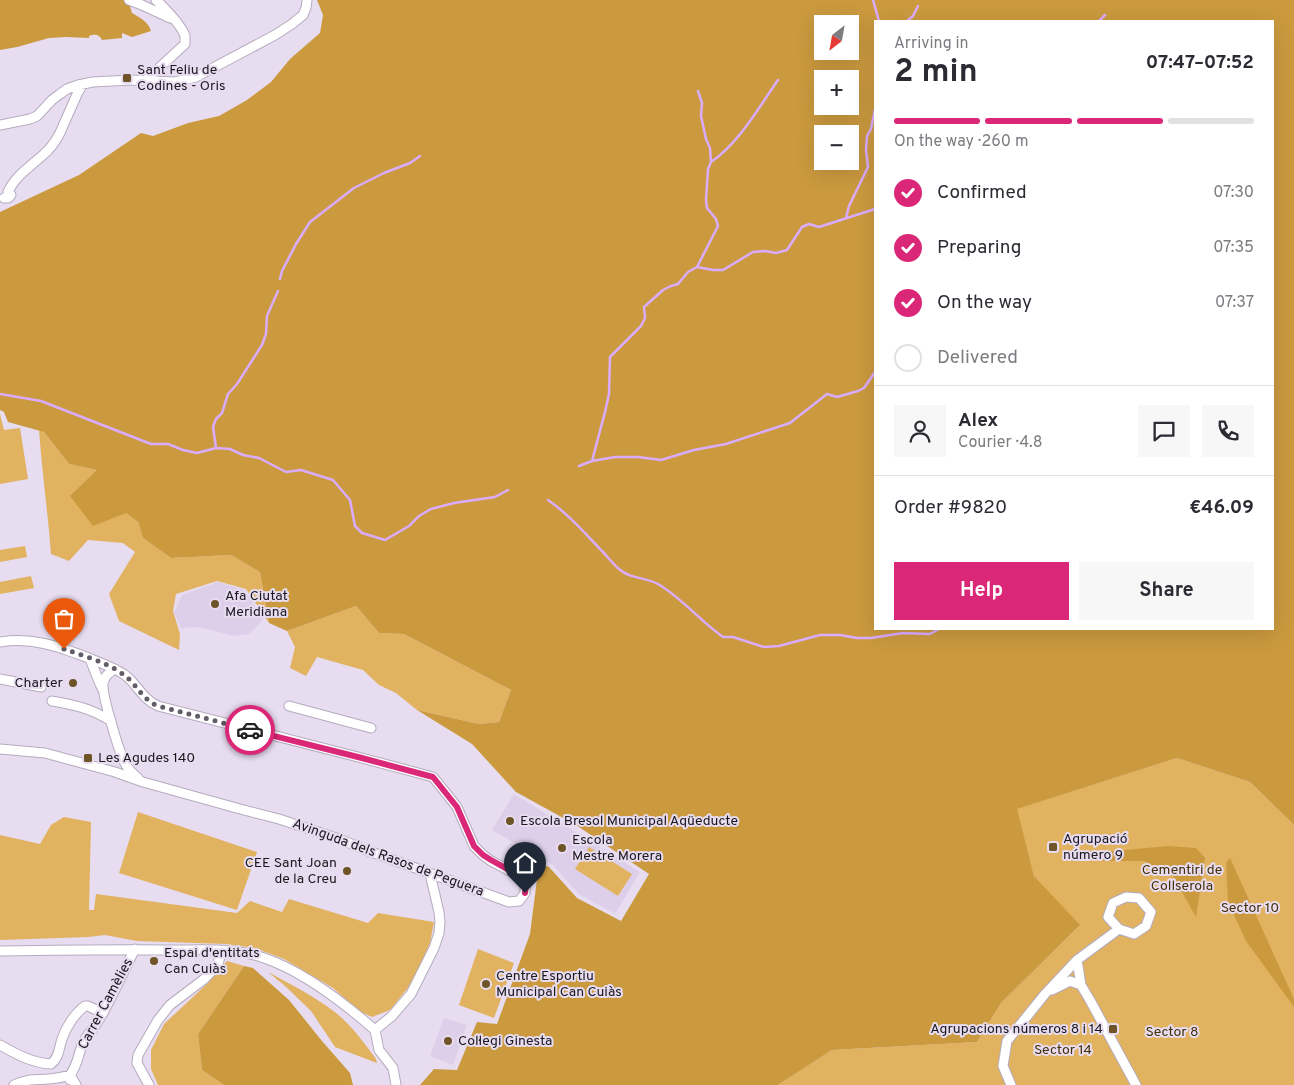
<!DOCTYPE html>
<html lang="en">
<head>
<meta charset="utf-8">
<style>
	body { margin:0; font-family:Overpass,sans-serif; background:#f7f7f7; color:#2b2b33; height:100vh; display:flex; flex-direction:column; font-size:19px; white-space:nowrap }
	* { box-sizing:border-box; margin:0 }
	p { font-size:16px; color:#7c7c81 }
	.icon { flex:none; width:28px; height:28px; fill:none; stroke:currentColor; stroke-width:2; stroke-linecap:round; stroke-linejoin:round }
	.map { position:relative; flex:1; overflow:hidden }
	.details { position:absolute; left:874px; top:20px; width:400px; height:610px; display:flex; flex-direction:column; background:#fff; border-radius:0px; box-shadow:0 5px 20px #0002 }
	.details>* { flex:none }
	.needle { width:32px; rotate:211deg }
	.fabs { position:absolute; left:814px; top:15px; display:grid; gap:10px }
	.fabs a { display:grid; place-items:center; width:45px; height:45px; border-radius:0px; background:#fff; box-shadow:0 5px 20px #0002; font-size:25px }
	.pin { position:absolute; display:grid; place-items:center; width:42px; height:42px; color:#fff; margin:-51px -21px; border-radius:50% 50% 50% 0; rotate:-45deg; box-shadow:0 0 5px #0007 }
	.pin .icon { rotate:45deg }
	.courier { position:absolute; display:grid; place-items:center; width:50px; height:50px; margin:-25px; border:4px solid #db2777; border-radius:50%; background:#fff; color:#222; box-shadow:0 1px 6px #0007 }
	.overview em { font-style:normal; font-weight:700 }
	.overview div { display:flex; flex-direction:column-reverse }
	.overview { display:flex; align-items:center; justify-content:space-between; height:85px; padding:0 20px }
	h1 { font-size:32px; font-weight:700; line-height:38px }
	.bar { display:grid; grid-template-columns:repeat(4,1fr); gap:8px 5px; align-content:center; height:60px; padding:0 20px }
	.bar i { height:6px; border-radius:4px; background:#e1e1e2 }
	.bar .selected { background:#db2777 }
	.bar p { grid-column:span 4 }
	.line { display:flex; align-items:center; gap:12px; padding:0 20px; border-top:1px solid #e1e1e2 }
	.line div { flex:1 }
	.round { display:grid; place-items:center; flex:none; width:52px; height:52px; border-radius:0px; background:#f7f7f7 }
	ol { padding:0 20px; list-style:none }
	li { display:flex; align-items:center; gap:15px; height:55px }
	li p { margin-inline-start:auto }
	li .icon { padding:5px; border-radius:50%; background:#db2777; color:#fff; stroke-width:4 }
	li:last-child { color:#7c7c81 }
	li i { width:28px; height:28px; border:2px solid #e1e1e2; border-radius:50% }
	.button { display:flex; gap:10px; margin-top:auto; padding:10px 20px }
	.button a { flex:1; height:58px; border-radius:0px; background:#db2777; color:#fff; font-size:20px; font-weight:700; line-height:58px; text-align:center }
	.button a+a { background:#f7f7f7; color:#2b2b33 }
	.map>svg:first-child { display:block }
	.built { fill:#ddcfe9 }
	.green { fill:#e1b25f }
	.forest { fill:#cb9a3f; fill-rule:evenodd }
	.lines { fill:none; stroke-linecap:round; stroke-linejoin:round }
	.stream { stroke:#daacfd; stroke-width:2.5 }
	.minor-casing { stroke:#b5abbe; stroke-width:11 }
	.minor { stroke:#fff; stroke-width:9 }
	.done { stroke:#625d68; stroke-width:5; stroke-dasharray:0 9 }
	.route { stroke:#db2777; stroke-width:6 }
	.poi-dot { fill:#6e5426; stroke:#e7dcf0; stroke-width:2 }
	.labels { text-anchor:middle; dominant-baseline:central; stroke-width:4; stroke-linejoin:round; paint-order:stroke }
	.poi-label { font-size:14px; fill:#1b181e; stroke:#e7dcf0; text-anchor:start }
	.street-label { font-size:14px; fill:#1b181e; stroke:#e7dcf0 }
	.park-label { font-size:14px; fill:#453008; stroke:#e7dcf0 }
</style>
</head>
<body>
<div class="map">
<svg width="1294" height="1085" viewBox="0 0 1294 1085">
	<rect width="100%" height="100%" fill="#e7dcf0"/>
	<path class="built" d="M218 582 245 590 263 619 250 634 233 636 199 627 181 628 174 613 182 595Z
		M514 794 640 872 615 914 579 894 553 865 492 830Z
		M444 1018 467 1025 453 1065 430 1056Z"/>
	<path class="green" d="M0 414 4 430 20 428 28 479 0 484Z
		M39 430 44 432 69 464 97 470 126 513 138 522 143 538 171 558 231 555 260 572 269 623 246 589 217 581 176 594 173 611 180 634 179 650 119 621 109 594 135 552 123 543 88 540 69 561 51 554C48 513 42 472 39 430Z
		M25 546 27 557 0 562V550Z
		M31 576 34 588 0 594V582Z
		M356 606 379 633 404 634 511 690 499 722 479 724 417 710 396 693 379 685 363 670 317 657 306 676 290 668 295 647 287 631Z
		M1177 758 1250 782 1294 825V1085H778L832 1050 977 1042 1001 1003 1079 926 1034 876 1016 809Z
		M138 812 257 852 237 910 119 873Z
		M64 817 91 822 89 910H94L96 894 237 913 250 901 282 912 289 899 368 923 378 913 434 922 430 943 417 972 407 989 390 1010 372 1017 359 1011 333 988 284 959 255 948 226 944 137 941 105 935 88 937 0 940V835L40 844 51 825Z
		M589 847 632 874 618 896 575 869Z
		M478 949 514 963 494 1018 459 1005Z
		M227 961 244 966 198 1034 202 1070 224 1085H158L151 1069V1050L164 1024 208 983Z
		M268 972C292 985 328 1003 347 1023 358 1034 367 1047 376 1059L377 1063 335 1047 311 1011 285 986Z"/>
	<path class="forest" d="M0 0H130L129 3 132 13C140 18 148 21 151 31L132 37 122 33V38L102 40C99 34 95 34 89 36V38L66 37 49 38 17 47 0 50Z
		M317 0H1294V825L1250 782 1177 758 1017 809 1034 876 1080 925 1001 1003 977 1042 832 1050 778 1085H420L434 1069 457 1070 477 1022 497 1024 530 934 539 864 549 867 577 898 621 921 649 874 576 825 516 792 472 744 417 710 479 724 499 722 511 690 404 634 379 633 356 606 287 631 269 623 260 572 231 555 171 558 143 538 138 522 126 513 93 526 70 496 97 470 69 464 44 432 8 422 4 412 0 410V212L79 175 141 133 153 136 188 123 219 116 247 100 271 82 290 59 320 33 323 15ZM1272 21V629H875V21ZM822 24H850V51H822ZM822 79H850V106H822ZM822 134H850V161H822Z
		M1169 846 1196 848 1205 858 1196 917 1173 876 1144 861H1102L1091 853Z
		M1230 858 1294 999V1007L1246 941 1228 902 1226 863Z
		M244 966 253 968 289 1000 322 1041 350 1073 353 1085H224L202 1070 198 1034Z"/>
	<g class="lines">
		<path class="stream" d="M873 0 879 21
			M907 21 913 16 918 6
			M1099 21 1105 15
			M711 162C739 143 759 107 778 80
			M846 218 849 206 868 167 866 150 867 136 871 129 875 109
			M697 267 718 226 716 219 707 208 706 200 708 169 711 162 710 148 706 139 701 116 702 103 698 91
			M280 279 282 271 296 244 310 222 354 188 384 173 410 163 420 156
			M0 394 41 401 151 444H168L183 450 197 453 216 448 230 449 243 455 259 458 286 472 301 470 333 480 350 500 355 526 362 533 385 540 409 526 419 516 431 509 454 503 495 497 508 490
			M216 448 213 427 216 419 222 413 228 394 237 384 262 345 266 334 267 316 278 291
			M592 461 605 412 609 394 610 357 641 326 645 318 644 307 663 290 671 286 678 284 688 272 697 267 713 270H723L753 252 765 251 776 253 787 250 802 227 809 224 819 227 875 209
			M579 466 592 461 615 457H638L661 460 694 450 726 444 790 423 827 394 837 397 858 391 864 388 875 372
			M548 500C568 514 584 532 601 550 607 556 612 563 619 569 630 579 645 577 658 584 682 598 700 621 723 637H733L764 647 779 646 820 635H840L857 638H871L903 633 930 634 939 629"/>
		<defs>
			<path id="minor" d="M129 0 142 5 170 18
				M145 81 185 44C185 43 185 38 185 36 182 26 164 7 156 0
				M0 125 30 119 37 116 52 100 60 94 67 89 78 85 93 82 131 80 175 82 196 77 275 35 292 24 303 15 306 8 307 0
				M4 198H8L11 195 8 192C15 176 31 166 44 154 50 149 55 142 59 135L78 92 83 84
				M0 642C32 637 57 646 86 657 99 662 113 667 125 675 138 685 142 699 158 706L358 757 433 777 457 807 474 846 483 855 491 861 518 875 523 879 525 885V893L519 901 509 902 366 850 342 840 279 819 240 809 143 782 115 772 45 753 0 749
				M90 659 100 684 103 690
				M115 669C109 673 104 676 103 684 102 695 119 752 125 763 128 770 133 774 138 778
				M0 679 41 687
				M52 701C74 705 91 708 111 721
				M289 706 371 728
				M1126 897 1139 898 1151 912 1146 926 1134 934 1119 929 1108 917 1113 903Z
				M0 951C59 950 119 949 178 950 207 950 237 948 264 958 303 971 344 1003 375 1030L392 1016 411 994 434 948 439 933 440 922 439 912 430 874
				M1077 960 1081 985 1091 1002 1136 1085
				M1052 990 1070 981 1081 985
				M375 1030 379 1050 393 1068 396 1085
				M0 1045C16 1054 32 1063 51 1064 59 1058 59 1048 62 1039 66 1027 75 1013 85 1006H88L103 1013
				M14 1085C19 1083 25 1081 30 1080 44 1079 56 1080 70 1075V1080
				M76 1085 70 1075C78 1065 78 1054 83 1043 87 1034 95 1027 100 1018 113 996 123 972 135 949
				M149 1085 137 1063 138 1055 158 1020 170 1005 203 980 218 965 221 951
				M1011 1085 1003 1066 1007 1041 1045 994 1077 960 1119 929"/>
		</defs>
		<use href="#minor" class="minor-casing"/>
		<use href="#minor" class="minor"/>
	</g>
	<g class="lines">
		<path class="done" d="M64 649C84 656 107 662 124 675 138 685 141 699 158 706L250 730"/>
		<path class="route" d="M250 730 358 757 433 777 457 807 474 846 483 855 491 860 518 875 523 879 526 885 525 893"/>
	</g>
	<g class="poi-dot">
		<rect x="122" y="73" width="10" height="10" rx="2.5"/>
		<circle cx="215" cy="604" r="5"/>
		<circle cx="73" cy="683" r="5"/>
		<rect x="83" y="753" width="10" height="10" rx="2.5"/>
		<circle cx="510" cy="821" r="5"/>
		<rect x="1048" y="842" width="10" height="10" rx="2.5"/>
		<circle cx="562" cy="848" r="5"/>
		<circle cx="347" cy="871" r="5"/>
		<circle cx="154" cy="961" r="5"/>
		<circle cx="486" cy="984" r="5"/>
		<rect x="1108" y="1024" width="10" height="10" rx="2.5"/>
		<circle cx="448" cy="1041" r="5"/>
	</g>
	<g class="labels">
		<g class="poi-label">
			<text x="137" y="70">Sant Feliu de<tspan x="137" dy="16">Codines - Oris</tspan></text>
			<text x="225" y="596">Afa Ciutat<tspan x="225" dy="16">Meridiana</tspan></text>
			<text x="63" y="683" text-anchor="end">Charter</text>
			<text x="98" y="758">Les Agudes 140</text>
			<text x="520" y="821">Escola Bresol Municipal Aqüeducte</text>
			<text x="1063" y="839">Agrupació<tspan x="1063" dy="16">número 9</tspan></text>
			<text x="572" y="840">Escola<tspan x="572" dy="16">Mestre Morera</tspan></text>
			<text x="337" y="863" text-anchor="end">CEE Sant Joan<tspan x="337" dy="16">de la Creu</tspan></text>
			<text x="164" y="953">Espai d'entitats<tspan x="164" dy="16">Can Cuiàs</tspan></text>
			<text x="496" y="976">Centre Esportiu<tspan x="496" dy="16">Municipal Can Cuiàs</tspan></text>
			<text x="1103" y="1029" text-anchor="end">Agrupacions números 8 i 14</text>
			<text x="458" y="1041">Col·legi Ginesta</text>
		</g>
		<g class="street-label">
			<text transform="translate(388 858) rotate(20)">Avinguda dels Rasos de Peguera</text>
			<text transform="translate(106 1004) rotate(-62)">Carrer Camèlies</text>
		</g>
		<g class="park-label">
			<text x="1182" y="870">Cementiri de<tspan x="1182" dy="16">Collserola</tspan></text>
			<text x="1250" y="908">Sector 10</text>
			<text x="1172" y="1032">Sector 8</text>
			<text x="1063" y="1050">Sector 14</text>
		</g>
	</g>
</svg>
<div class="fabs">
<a><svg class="needle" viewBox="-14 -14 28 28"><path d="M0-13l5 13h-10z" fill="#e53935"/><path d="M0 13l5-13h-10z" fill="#7c7c81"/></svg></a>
<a>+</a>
<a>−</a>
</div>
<div class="pin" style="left:64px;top:649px;background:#ea580c"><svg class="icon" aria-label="bag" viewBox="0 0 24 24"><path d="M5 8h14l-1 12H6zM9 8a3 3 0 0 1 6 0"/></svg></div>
<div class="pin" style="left:525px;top:893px;background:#1f2937"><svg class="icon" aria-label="home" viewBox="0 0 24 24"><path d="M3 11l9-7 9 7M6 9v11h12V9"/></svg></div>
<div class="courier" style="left:250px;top:730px"><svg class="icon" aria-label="car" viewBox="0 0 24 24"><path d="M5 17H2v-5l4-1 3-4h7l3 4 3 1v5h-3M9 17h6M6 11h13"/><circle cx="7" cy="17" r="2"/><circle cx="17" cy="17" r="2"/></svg></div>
<section class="details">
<div class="overview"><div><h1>2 min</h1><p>Arriving in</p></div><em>07:47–07:52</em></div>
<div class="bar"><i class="selected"></i><i class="selected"></i><i class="selected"></i><i></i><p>On the way · 260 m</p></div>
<ol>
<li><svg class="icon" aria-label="check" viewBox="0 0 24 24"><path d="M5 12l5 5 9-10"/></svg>Confirmed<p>07:30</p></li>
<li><svg class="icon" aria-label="check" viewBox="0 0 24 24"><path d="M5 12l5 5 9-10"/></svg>Preparing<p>07:35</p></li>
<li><svg class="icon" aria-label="check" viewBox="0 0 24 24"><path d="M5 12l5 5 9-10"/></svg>On the way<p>07:37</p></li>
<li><i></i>Delivered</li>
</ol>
<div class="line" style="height:90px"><a class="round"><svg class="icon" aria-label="person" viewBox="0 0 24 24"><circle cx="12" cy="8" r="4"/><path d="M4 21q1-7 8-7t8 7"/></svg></a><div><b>Alex</b><p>Courier · 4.8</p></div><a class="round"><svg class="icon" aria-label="chat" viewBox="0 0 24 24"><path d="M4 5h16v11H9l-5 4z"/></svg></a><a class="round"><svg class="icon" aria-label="phone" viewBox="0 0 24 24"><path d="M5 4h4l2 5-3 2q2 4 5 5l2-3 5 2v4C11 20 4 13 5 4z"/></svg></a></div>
<div class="line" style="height:65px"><div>Order #9820</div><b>€46.09</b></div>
<div class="button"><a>Help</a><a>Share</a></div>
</section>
</div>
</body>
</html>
